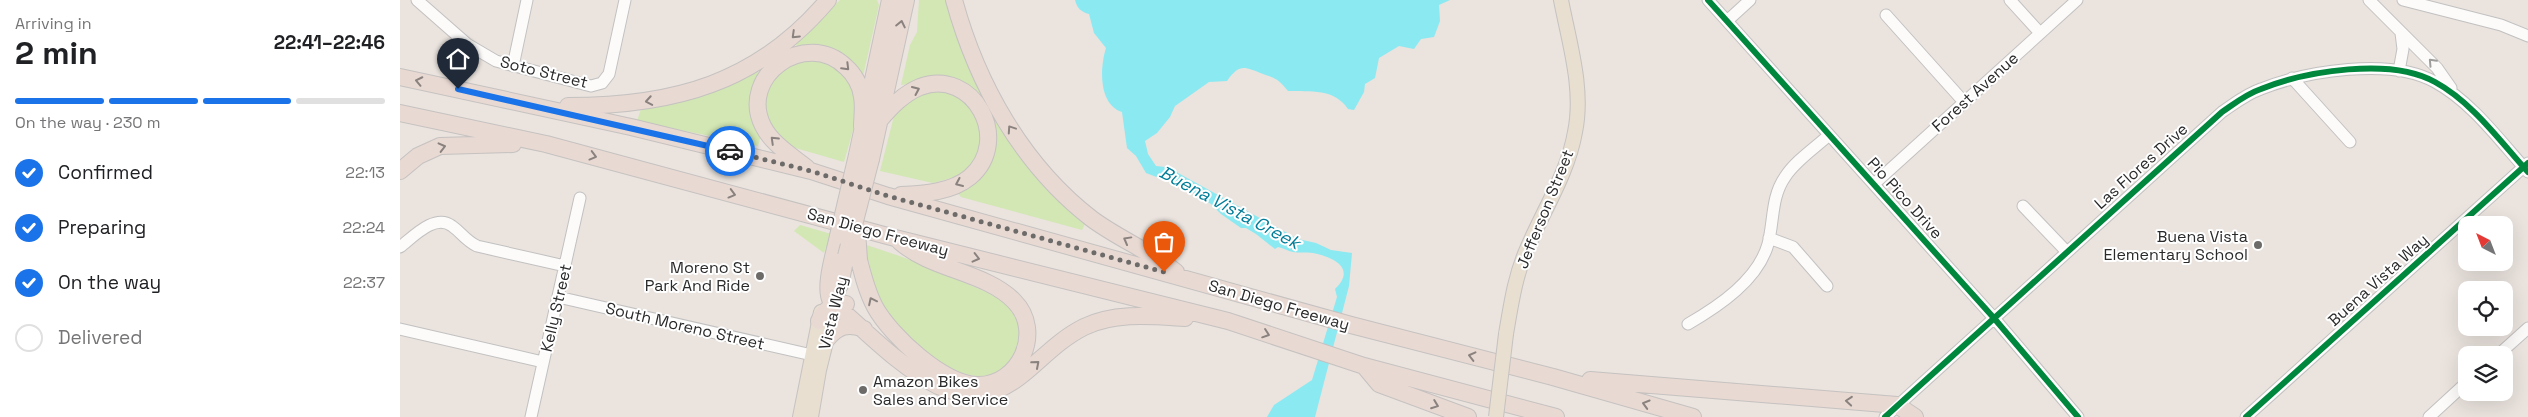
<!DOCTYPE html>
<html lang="en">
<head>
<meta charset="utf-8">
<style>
	body { margin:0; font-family:"Space Grotesk",sans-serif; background:#f2f2f2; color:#202124; height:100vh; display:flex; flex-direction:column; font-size:19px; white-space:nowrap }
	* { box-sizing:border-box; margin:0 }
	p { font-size:16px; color:#757577 }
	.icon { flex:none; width:28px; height:28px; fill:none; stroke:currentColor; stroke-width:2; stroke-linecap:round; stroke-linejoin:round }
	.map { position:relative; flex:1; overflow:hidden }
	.drawer { display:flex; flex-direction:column; background:#fff; width:400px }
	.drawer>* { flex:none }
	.needle { width:32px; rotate:318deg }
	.buttons { position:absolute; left:2058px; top:216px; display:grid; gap:10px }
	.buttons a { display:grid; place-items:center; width:55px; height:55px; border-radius:10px; background:#fff; box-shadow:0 5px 20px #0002; font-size:25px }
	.pin { position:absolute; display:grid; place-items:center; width:42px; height:42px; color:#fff; margin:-51px -21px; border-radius:50% 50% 50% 0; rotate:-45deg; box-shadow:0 0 5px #0007 }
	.pin .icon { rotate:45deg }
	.courier { position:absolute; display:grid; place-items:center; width:50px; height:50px; margin:-25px; border:4px solid #1a73e8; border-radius:50%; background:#fff; color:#222; box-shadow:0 1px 6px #0007 }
	.overview em { font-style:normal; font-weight:600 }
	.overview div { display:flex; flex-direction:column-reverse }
	.overview { display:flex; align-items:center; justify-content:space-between; height:85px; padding:0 15px }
	h1 { font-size:32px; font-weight:600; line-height:38px }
	.bar { display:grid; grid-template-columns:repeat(4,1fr); gap:8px 5px; align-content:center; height:60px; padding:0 15px }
	.bar i { height:6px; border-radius:4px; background:#e0e0e0 }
	.bar .selected { background:#1a73e8 }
	.bar p { grid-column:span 4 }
	ol { padding:0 15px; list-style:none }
	li { display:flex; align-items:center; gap:15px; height:55px }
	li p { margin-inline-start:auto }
	li .icon { padding:5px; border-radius:50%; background:#1a73e8; color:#fff; stroke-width:4 }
	li:last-child { color:#757577 }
	li i { width:28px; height:28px; border:2px solid #e0e0e0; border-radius:50% }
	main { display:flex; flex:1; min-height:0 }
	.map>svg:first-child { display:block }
	.green { fill:#d2e7b4 }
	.water { fill:#8be9f2 }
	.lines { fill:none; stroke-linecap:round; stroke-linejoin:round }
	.minor-casing { stroke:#c2c1c1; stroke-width:13 }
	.major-casing { stroke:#c5c2c0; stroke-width:16 }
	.highway-casing { stroke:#c5c2c0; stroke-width:18 }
	.minor { stroke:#fcfbfa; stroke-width:11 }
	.major { stroke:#e8dfd1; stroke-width:14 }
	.highway { stroke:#e9d9d3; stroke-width:16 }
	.major-bridge-casing { stroke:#c5c2c0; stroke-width:16; stroke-linecap:butt }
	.highway-bridge-casing { stroke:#c5c2c0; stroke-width:18; stroke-linecap:butt }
	.major-bridge { stroke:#e8dfd1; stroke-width:14 }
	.highway-bridge { stroke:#e9d9d3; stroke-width:16 }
	.cycleway-casing { stroke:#fff; stroke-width:9 }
	.cycleway { stroke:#00873e; stroke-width:6 }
	.oneway { stroke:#8a827e }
	.oneway2 { stroke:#9e9d9c }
	.done { stroke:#6d6b69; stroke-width:5; stroke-dasharray:0 9 }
	.route { stroke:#1a73e8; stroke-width:6 }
	.poi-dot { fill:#6d6b69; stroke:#fff; stroke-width:2 }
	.labels { text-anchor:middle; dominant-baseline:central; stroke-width:4; stroke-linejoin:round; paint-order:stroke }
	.street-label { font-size:16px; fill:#2a2a2a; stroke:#fff }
	.poi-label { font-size:16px; fill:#2a2a2a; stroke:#fff; text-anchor:end }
	.water-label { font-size:18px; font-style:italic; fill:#027d99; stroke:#fff }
</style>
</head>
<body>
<main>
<section class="drawer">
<div class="overview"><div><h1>2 min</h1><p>Arriving in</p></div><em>22:41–22:46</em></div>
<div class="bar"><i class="selected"></i><i class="selected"></i><i class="selected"></i><i></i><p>On the way · 230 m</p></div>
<ol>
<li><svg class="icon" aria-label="check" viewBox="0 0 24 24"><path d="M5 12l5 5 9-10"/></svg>Confirmed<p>22:13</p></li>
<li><svg class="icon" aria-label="check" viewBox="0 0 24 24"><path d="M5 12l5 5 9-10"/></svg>Preparing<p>22:24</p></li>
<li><svg class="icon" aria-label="check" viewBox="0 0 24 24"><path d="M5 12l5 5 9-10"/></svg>On the way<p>22:37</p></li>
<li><i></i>Delivered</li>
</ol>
</section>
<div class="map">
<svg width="2128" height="417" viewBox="0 0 2128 417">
	<rect width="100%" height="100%" fill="#eae3de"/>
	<path class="green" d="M440 0H477L479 5 463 76 397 49 396 43Z
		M519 0H550L572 67 686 222 682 230 561 197 557 192 571 182 592 121 535 79 501 85 510 45 517 32Z
		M408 57 439 67 455 89V123L444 162 392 147 369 127 364 100 374 75Z
		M356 70 361 75V136L358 146 237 121 241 109C286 101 315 91 356 70Z
		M524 92H550L574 108 584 143 566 174 533 183 480 171 494 116 499 108Z
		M400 225C459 242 516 259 572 286 584 291 599 296 608 306 622 321 622 341 611 358 579 411 497 334 480 301 474 290 471 274 469 261L426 247 424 253 394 231Z"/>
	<path class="water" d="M675 0H1050L1039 5 1040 21 1034 37 1021 39 1014 49 999 46 979 58 975 78 965 84 964 92 954 110 948 109C934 88 911 92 888 91 878 79 877 79 863 74 844 67 840 63 827 81L809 82 775 106 770 117 757 133 745 141 748 154 756 166 774 168 778 173 898 239 916 243 931 250 952 253 949 286 915 417H867L874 405 912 380 937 297 935 289C957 268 933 257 913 253 906 252 899 253 893 252 888 251 883 248 878 247L875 249 856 234 846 228H841L821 214 811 204 783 187 746 173 736 156 727 148 722 112C698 104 700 67 706 48L694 33 689 14C681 12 677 8 675 0Z"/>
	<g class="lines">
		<defs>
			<path id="minor" d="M17 0 67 44 96 61 191 86 202 83 209 74 225 0
				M1308 0 1593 317 1678 417
				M1610 0 1640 33
				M1969 0 2037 68 2051 88
				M2003 0 2101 25 2128 36
				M1486 15 1564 102
				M1327 21 1350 0
				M113 66 127 0
				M1999 71 2003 49 2001 33
				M1892 78 1950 142
				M1474 184 1677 0
				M1623 206 1666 251
				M1369 238 1393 247 1427 286
				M0 247C13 237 35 213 52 226 62 233 65 240 77 246L165 266
				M158 297 412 355
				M1288 324C1319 306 1358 280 1368 244 1374 221 1371 197 1385 177 1395 161 1415 148 1429 135
				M0 329 143 362
				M2098 355 2128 328
				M131 417 180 198
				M1485 417 1822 112C1834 104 1846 94 1861 89 1906 71 1991 57 2035 82 2072 102 2100 141 2128 172
				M1846 417 2128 163
				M2029 417 2066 383"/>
			<path id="major" d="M1106 334C1111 305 1115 276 1127 249 1143 211 1168 173 1175 132 1184 89 1169 42 1161 0
				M400 417 421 312
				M411 417 419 370 440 285"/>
			<path id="highway" d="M554 0C577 84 622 165 692 219 719 239 750 251 776 272
				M0 77 231 127 411 171 488 196 951 325 1153 377 1293 417
				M168 106C274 106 358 83 428 0
				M0 113 146 144 495 238 828 321 964 366 1156 417
				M479 121C491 107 503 94 520 87 573 67 613 140 570 177 552 192 524 194 501 195
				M457 155 490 0
				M471 159 506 0
				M407 168C392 156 372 144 363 126 338 76 406 28 446 67 454 74 461 86 462 97 464 106 462 117 462 127
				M0 171 18 156 40 146 113 144
				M438 236C435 251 423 288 431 301 464 329 498 366 538 386 610 417 630 354 684 327 715 312 752 316 785 318
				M459 260C463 276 467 292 475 307 491 336 543 384 577 385 620 386 644 331 614 301 586 272 532 270 500 242
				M440 285 446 256
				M419 321C424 310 433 303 446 304
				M427 339C438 326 447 323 464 329
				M964 366 979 384 1068 417
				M1190 380 1497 405 1515 417"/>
		</defs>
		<use href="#minor" class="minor-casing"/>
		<use href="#major" class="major-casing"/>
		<use href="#highway" class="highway-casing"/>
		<use href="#minor" class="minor"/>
		<use href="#major" class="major"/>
		<use href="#highway" class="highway"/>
		<defs>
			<path id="major-bridge" d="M1096 417 1106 334"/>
			<path id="highway-bridge" d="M457 231 459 260
				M438 236 457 155
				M446 256 471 159"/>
		</defs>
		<use href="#major-bridge" class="major-bridge-casing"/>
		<use href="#highway-bridge" class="highway-bridge-casing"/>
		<use href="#major-bridge" class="major-bridge"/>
		<use href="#highway-bridge" class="highway-bridge"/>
		<defs>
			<path id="cycleway" d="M1308 0 1593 317 1678 417
				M1485 417 1822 112C1834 104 1846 94 1861 89 1906 71 1991 57 2035 82 2072 102 2100 141 2128 172
				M1846 417 2128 163"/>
		</defs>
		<use href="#cycleway" class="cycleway-casing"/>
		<use href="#cycleway" class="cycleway"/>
	</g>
	<defs><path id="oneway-chevron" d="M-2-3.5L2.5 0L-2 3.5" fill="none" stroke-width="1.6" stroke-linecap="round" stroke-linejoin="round" transform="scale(1.25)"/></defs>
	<g class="oneway">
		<use href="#oneway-chevron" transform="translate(501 24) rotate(-78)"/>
		<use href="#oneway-chevron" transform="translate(395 35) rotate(136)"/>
		<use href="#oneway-chevron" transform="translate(446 67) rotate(45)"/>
		<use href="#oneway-chevron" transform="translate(19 81) rotate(-168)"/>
		<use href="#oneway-chevron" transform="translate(516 90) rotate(-24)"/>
		<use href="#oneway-chevron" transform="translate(249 101) rotate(170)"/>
		<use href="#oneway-chevron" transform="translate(611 129) rotate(-124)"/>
		<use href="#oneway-chevron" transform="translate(374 140) rotate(-136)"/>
		<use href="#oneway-chevron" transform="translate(42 147) rotate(-14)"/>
		<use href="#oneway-chevron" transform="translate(193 156) rotate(15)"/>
		<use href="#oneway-chevron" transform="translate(559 183) rotate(156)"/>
		<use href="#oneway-chevron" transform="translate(332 194) rotate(15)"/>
		<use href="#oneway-chevron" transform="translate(727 240) rotate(-151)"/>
		<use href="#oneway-chevron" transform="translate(576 258) rotate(14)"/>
		<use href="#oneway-chevron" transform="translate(472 301) rotate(-116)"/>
		<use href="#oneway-chevron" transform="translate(866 334) rotate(19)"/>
		<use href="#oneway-chevron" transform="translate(1072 356) rotate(-166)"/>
		<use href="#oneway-chevron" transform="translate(636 364) rotate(-41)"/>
		<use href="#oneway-chevron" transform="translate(1449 401) rotate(-175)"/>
		<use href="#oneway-chevron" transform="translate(1246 404) rotate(-164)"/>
		<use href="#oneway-chevron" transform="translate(1035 405) rotate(21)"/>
	</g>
	<use class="oneway2" href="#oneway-chevron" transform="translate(2032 62) rotate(-133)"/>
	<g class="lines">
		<path class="done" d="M330 151 411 171 488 196 764 272"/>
		<path class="route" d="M58 89 330 151"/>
	</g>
	<g class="poi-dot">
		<circle cx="1858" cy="245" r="5"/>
		<circle cx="360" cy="276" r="5"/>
		<circle cx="463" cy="390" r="5"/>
	</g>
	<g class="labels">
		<g class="street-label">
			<text transform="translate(144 72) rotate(14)">Soto Street</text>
			<text transform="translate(1575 92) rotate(-42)">Forest Avenue</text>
			<text transform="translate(1741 166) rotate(-42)">Las Flores Drive</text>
			<text transform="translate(1505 198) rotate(48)">Pio Pico Drive</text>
			<text transform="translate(1145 209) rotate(-68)">Jefferson Street</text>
			<text transform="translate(478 232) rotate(15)">San Diego Freeway</text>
			<text transform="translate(1978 280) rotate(-42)">Buena Vista Way</text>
			<text transform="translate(879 305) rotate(16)">San Diego Freeway</text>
			<text transform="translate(156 308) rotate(-77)">Kelly Street</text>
			<text transform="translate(433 313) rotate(-76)">Vista Way</text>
			<text transform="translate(285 326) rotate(13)">South Moreno Street</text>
		</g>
		<g class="poi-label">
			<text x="1848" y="236">Buena Vista<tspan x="1848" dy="18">Elementary School</tspan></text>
			<text x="350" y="267">Moreno St<tspan x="350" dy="18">Park And Ride</tspan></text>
			<text x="473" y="381" text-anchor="start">Amazon Bikes<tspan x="473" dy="18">Sales and Service</tspan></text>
		</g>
		<g class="water-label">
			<text transform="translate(830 207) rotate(28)">Buena Vista Creek</text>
		</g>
	</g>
</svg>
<div class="buttons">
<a><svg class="needle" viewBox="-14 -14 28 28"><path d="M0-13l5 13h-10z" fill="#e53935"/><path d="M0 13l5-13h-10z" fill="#757577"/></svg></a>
<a><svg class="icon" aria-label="locate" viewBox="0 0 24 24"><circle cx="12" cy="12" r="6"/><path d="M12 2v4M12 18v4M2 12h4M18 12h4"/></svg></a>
<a><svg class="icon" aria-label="layers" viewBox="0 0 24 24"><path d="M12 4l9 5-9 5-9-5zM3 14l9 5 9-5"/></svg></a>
</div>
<div class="pin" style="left:764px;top:272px;background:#ea580c"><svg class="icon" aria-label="bag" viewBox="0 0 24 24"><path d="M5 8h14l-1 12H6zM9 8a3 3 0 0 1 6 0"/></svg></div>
<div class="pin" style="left:58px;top:89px;background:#1f2937"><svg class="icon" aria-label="home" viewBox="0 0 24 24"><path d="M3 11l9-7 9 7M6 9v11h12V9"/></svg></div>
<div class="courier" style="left:330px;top:151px"><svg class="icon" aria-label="car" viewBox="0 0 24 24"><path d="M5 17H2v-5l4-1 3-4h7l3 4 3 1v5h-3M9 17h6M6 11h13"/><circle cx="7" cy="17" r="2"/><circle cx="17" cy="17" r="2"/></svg></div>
</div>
</main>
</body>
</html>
